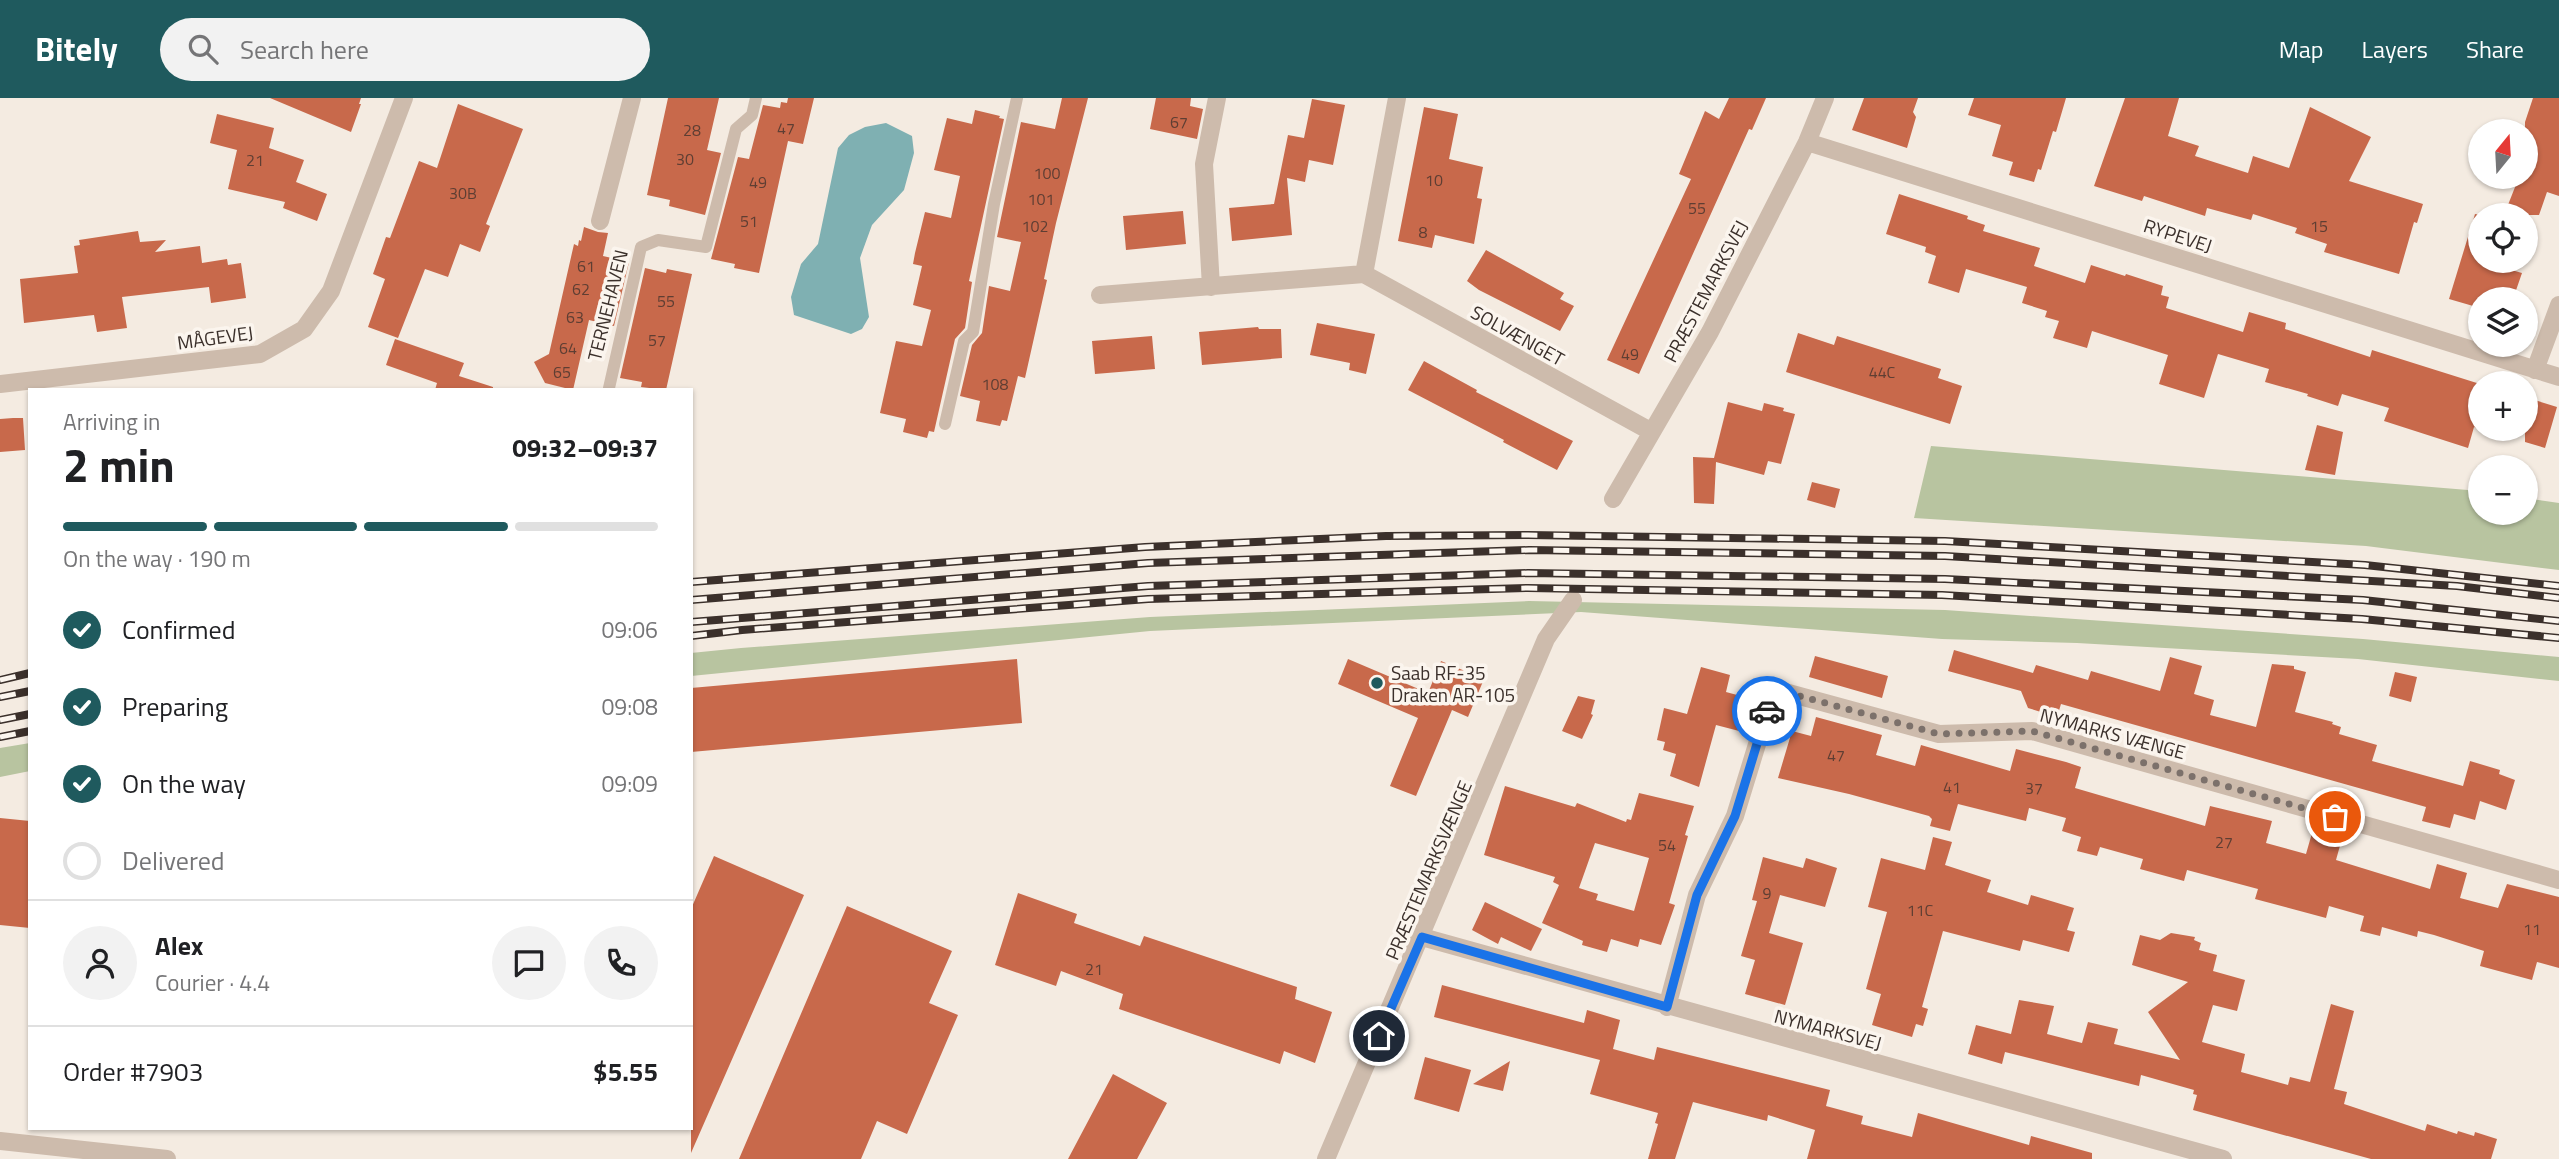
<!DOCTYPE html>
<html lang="en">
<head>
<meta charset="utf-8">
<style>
	body { margin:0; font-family:"Titillium Web",sans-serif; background:#f2f2f2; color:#202124; height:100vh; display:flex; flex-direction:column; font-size:26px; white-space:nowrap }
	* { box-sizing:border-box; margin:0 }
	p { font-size:23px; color:#757577 }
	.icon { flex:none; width:38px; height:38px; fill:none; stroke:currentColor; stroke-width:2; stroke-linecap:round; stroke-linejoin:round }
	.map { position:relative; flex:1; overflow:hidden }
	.side { position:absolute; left:28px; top:290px; width:665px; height:742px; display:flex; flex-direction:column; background:#fff; border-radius:0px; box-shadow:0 2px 5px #0004 }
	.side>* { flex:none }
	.needle { width:46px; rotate:18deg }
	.tools { position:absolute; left:2468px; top:21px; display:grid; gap:14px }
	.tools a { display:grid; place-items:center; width:70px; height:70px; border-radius:50%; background:#fff; box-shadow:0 2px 5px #0004; font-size:35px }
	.pin { position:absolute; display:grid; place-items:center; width:60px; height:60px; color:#fff; margin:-30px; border:4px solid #fff; border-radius:50%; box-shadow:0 2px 7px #0007 }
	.courier { position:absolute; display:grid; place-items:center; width:70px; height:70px; margin:-35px; border:5px solid #1a73e8; border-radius:50%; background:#fff; color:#222; box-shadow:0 2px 9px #0007 }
	.head em { font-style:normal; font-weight:700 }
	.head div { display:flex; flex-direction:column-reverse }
	.head { display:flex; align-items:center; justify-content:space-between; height:119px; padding:0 35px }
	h1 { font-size:46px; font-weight:700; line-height:52px }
	.bar { display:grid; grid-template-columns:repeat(4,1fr); gap:10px 7px; align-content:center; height:84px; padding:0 35px }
	.bar i { height:9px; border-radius:5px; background:#e0e0e0 }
	.bar .on { background:#1f5a5e }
	.bar p { grid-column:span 4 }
	.line { display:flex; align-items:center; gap:18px; padding:0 35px; border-top:2px solid #e0e0e0 }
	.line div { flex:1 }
	.round { display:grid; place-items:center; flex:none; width:74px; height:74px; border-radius:37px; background:#f2f2f2 }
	ol { padding:0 35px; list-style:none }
	li { display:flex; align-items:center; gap:21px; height:77px }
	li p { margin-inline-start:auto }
	li .icon { padding:7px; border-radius:50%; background:#1f5a5e; color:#fff; stroke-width:4 }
	li:last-child { color:#757577 }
	li i { width:38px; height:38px; border:4px solid #e0e0e0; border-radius:50% }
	header { display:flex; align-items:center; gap:42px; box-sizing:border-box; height:98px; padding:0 35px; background:#1f5a5e; color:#fff }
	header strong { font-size:33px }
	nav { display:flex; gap:38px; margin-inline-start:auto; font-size:24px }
	.search { width:490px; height:63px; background:#f2f2f2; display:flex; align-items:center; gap:18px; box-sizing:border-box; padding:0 24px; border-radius:38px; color:#757577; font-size:26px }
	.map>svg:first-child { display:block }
	.green { fill:#b8c4a0 }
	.water { fill:#7fb0b2 }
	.building { fill:#c8694b; fill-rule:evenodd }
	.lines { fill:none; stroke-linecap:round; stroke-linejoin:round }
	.lane { stroke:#cdbbac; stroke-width:12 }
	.street { stroke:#cdbbac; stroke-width:18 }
	.rail-casing { stroke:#3b302b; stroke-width:8 }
	.rail { stroke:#fbf5ee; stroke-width:5; stroke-dasharray:16; stroke-linecap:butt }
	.done { stroke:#7c716b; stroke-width:7; stroke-dasharray:0 12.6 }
	.route { stroke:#1a73e8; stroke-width:9 }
	.poi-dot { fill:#1f5a5e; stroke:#fbf5ee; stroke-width:2.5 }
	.labels { text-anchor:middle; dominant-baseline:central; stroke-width:7; stroke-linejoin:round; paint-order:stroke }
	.number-label { font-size:16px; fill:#5e3e33 }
	.street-label { font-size:19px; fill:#3b302b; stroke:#fbf5ee }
	.poi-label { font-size:19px; fill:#3b302b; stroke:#fbf5ee; text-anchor:start }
</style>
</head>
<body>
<header>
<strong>Bitely</strong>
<div class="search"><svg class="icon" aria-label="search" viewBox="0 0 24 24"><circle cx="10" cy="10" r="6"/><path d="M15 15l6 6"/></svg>Search here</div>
<nav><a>Map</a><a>Layers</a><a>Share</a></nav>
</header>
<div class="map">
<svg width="2559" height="1061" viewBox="0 0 2559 1061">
	<rect width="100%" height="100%" fill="#f4ebe1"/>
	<path class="green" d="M1931 348 2480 393V415H2525V400L2559 405V472L2366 448 1914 420Z
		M1529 503 1945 512 2363 541 2559 559V583L2358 561 2077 545 1942 541 1581 514 1150 533 691 578V555L741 550 1150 519Z
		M30 645V673L0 679V650Z"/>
	<path class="water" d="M886 25 912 38 914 55 904 92 872 127 860 160 869 219 862 231 851 236 794 217 791 199 801 166 818 146 838 50 849 37 865 29Z"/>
	<path class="building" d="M270 0H361L359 6H361L351 34Z
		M668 0H719L707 52 721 55 705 117 669 108 670 102 647 97Z
		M788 0H814L803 46 788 43 759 175 734 170 735 166 711 161 738 59 749 61 763 7 780 10 781 4 787 5Z
		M1062 0H1088L1056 125 1044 181 1047 182 1025 280 1018 278 1007 323 1002 322 1000 328 976 323 980 303 960 298 972 247 982 235 989 188 1010 193 1021 144 997 139 1021 24 1055 31Z
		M1156 0H1191L1190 8 1203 11 1197 41 1150 31Z
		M1729 0H1766L1752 32 1749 31 1639 276 1607 262 1691 81 1679 76 1705 13 1719 21Z
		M1864 0H1918L1913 14 1916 19 1907 50 1852 32Z
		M1974 0H2066L2056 34 2053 33 2041 72 2038 71 2034 84 2009 77 2013 64 1992 58 2001 27 1968 17Z
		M2125 0H2179L2168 38 2199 48 2195 58 2248 75 2253 58 2289 70 2310 9 2371 39 2349 83 2423 106 2417 125 2414 124 2399 176 2324 154 2327 146 2295 135 2297 130 2253 116 2251 122 2207 110 2205 118 2144 98 2142 103 2094 88Z
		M2533 0H2559V98L2547 94 2539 117H2504L2519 79H2525V24Z
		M1312 1 1345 7 1333 67 1309 62 1305 84 1287 80 1292 137 1232 143 1229 110 1274 106 1288 37 1304 40Z
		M458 6 523 31 486 126 490 128 480 154 460 146 448 179 425 171 398 240 368 229 385 181 373 176 386 139 390 140 419 63 437 70Z
		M1424 9 1458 16 1449 61 1483 69 1477 100 1482 101 1474 146 1435 137 1432 150 1398 143Z
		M975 12 1000 18 999 20 1004 21 969 183 972 184 965 230 955 241 934 334 929 333 927 340 903 334 906 321 880 315 896 243 922 248 931 212 913 207 922 168 913 166 915 155 925 114 951 120 960 78 934 72 947 20 972 26Z
		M217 16 274 30 269 50 304 62 296 84 327 96 317 123 283 110 285 104 228 91 237 52 210 45Z
		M1899 96 1968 118 1967 121 1985 127 1983 133 2040 150 2034 168 2085 185 2091 167 2125 178 2126 176 2163 188 2161 197 2169 199 2166 210 2243 234 2249 214 2286 225 2285 231 2370 259 2372 252 2480 286V331L2474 329 2468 350 2384 323 2389 310 2342 296 2338 308 2307 298 2308 296 2265 284 2269 271 2218 256 2204 300 2159 286 2168 257 2092 233 2087 250 2053 240 2059 223 2045 219 2047 213 2022 205 2027 189 1966 171 1959 195 1928 185 1936 158 1925 154 1926 149 1886 136Z
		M1183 113 1186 146 1126 152 1123 118Z
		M2475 116 2480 117V163L2522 175 2513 201H2480V210L2449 201Z
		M584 129 598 134 608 135 603 158 629 164 614 228 589 222 573 292 545 285 534 264 549 256 574 146 578 148 579 142 581 143Z
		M138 133 140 144 166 142 155 154 200 148 202 165 227 161 228 167 241 165 246 200 211 205 209 189 122 199 127 230 97 234 94 217 24 225 20 181 78 175 74 148 80 147 79 142Z
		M1486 152 1564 195 1560 201 1574 208 1560 233 1479 192 1467 183Z
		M645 170 666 175 667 171 692 176 666 292 641 289 642 284 620 280Z
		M1317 225 1375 236 1366 276 1349 272 1350 265 1310 257Z
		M1258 229 1259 231H1281L1282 260 1202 267 1199 234Z
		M1798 235 1834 247 1837 238 1941 271 1938 280 1962 288 1950 326 1786 274Z
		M1152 238 1155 271 1095 276 1092 243Z
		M395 241 464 265 459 278 493 289V292H435L437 285 386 267Z
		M1424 263 1477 292 1476 294 1573 343 1557 372 1503 344 1504 342 1408 292Z
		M2525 299 2557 309 2545 350 2525 344Z
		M1728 304 1762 313 1764 305 1784 310 1783 313 1795 316 1781 366 1768 363 1764 377 1716 364 1714 406 1694 405 1693 359 1714 360Z
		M13 320H23L25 352 0 354V321Z
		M2317 327 2343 334 2335 377 2305 372Z
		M1812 384 1840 391 1835 410 1807 402Z
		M1954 552 2033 575 2036 567 2088 582 2091 573 2160 593 2170 559 2202 568 2194 596 2214 602 2210 617 2256 629 2272 566 2294 568V571L2306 574 2295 614 2333 624 2332 626 2341 629 2339 636 2377 647 2372 663 2463 688 2470 663 2500 672 2499 676 2515 682 2506 712 2480 703 2475 722 2454 716 2450 730 2422 723 2426 709 2061 606 2057 619 2028 610 2021 593 1948 573Z
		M1815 558 1888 578 1882 600 1809 579Z
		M1017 561 1022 625 691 654V590Z
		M1348 561 1428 595 1441 563 1484 581 1468 619 1452 612 1416 698 1390 688 1418 620 1338 586Z
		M1701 569 1730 577 1726 594 1752 601 1743 634 1716 627 1699 689 1670 678 1676 656 1663 652 1665 644 1657 642 1664 610 1687 616Z
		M2395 574 2417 579 2411 604 2389 598Z
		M1578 598 1595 602 1591 616 1593 617 1582 641 1562 633Z
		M1816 619 1882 637 1876 657 1915 668 1921 647 2010 673 2016 651 2066 664 2081 669 2075 690 2205 728 2210 708 2272 723 2266 745 2306 756 2312 735 2341 744 2336 762 2430 791 2437 766 2467 775 2460 800 2498 810 2507 786 2559 799V870L2537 864 2532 882 2480 868 2484 853 2434 837 2418 833 2417 839 2382 829 2380 838 2360 833 2364 818 2329 808 2326 820 2255 801 2258 791 2187 772 2184 783 2140 771 2143 761 2100 749 2097 758 2077 753 2081 739 2062 733 2066 720 2029 710 2026 723 1958 706 1950 733 1930 728 1932 721 1929 718 1849 696 1778 680 1792 633 1811 638Z
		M1505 688 1575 709 1577 705 1626 724 1627 721 1631 722 1639 695 1694 708 1685 737 1688 738 1669 805 1675 807 1661 847 1640 841 1638 849 1611 841 1607 854 1582 847 1583 843 1542 825 1559 787 1553 784 1555 779 1484 757ZM1595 745 1649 760 1634 813 1596 802 1598 796 1579 790Z
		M0 720 30 723V830L0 827Z
		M1933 739 1952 744 1945 767 1991 782 1987 794 2028 807 2031 797 2074 810 2067 832 2075 834 2069 854 2023 842 2020 853 1943 833 1922 909 1928 911 1923 928 1916 926 1912 939 1872 927 1881 896 1866 891 1887 814 1868 809 1881 760 1925 772Z
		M714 758 804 797 691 1055V811Z
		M1763 759 1803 770 1806 760 1837 770 1825 809 1780 797 1769 835 1803 845 1785 907 1745 896 1755 862 1741 858 1757 803 1752 802Z
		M1018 795 1077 816 1074 825 1140 848 1144 838 1297 889 1295 901 1332 914 1315 965 1284 953 1280 966 1119 911 1123 896 1061 873 1056 888 995 867Z
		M1485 804 1542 831 1531 853 1501 839 1498 846 1472 832Z
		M847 808 952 853 929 905 958 917 907 1036 877 1023 861 1061H739Z
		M2171 835 2195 839 2194 842 2201 845 2199 852 2217 857 2213 873 2245 882 2237 913 2213 907 2202 944 2245 956 2241 974 2288 987 2290 979 2310 984 2331 906 2354 913 2334 991 2347 994 2344 1006 2425 1033 2427 1026 2457 1036 2458 1033 2474 1038 2475 1034 2497 1041 2491 1061H2371L2193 1012 2197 997 2193 996 2194 992 2141 977 2139 988 2005 954 2002 966 1968 956 1976 927 2011 936 2019 902 2054 908 2047 936 2082 945 2088 924 2118 931 2114 946 2180 962 2148 914 2188 884 2132 867 2140 837 2160 842Z
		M1442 887 1584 925 1587 912 1620 922 1613 951 1654 962 1657 949 1830 992 1826 1008 1863 1018 1861 1026 1912 1039 1918 1015 2029 1047 2031 1038 2092 1055V1061H1807L1815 1032 1768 1017 1767 1023 1693 1004 1675 1061H1648L1658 1026 1655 1025 1658 1015 1590 996 1600 962 1434 919Z
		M1425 959 1471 972 1459 1014 1414 1001Z
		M1510 963 1503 993 1473 986Z
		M1113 976 1167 1005 1137 1061H1068Z"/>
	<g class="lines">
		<path class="lane" d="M609 290 641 149 658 142 706 149 736 31 752 17 756 0
			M945 326 964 243 973 234 994 106 1017 0"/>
		<path class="street" d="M1807 44 2559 279
			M600 123 632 0
			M1364 176 1397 0
			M1211 189 1204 66 1217 0
			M1100 197 1364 176 1652 334
			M2535 272 2559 207
			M0 286 260 256 304 231 331 193 404 0
			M1613 401 1710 234 1807 44 1825 0
			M1422 839 2223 1061
			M1667 909 1697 797 1735 718 1774 591 1939 636 2032 633 2559 782
			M0 1043 167 1061
			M1326 1061 1546 541 1573 502"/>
		<defs>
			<path id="rail" d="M691 484 1145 449 1386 438 1528 437 1945 443 2365 467 2559 488
				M691 502 1148 465 1529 452 1945 458 2457 488 2559 500
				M691 524 1148 488 1528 475 1945 481 2363 502 2559 523
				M691 538 742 532 1148 501 1528 490 1942 497 2362 521 2559 540
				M0 582 30 575
				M0 599 30 593
				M0 622 30 616
				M0 639 30 633"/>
		</defs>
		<use href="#rail" class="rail-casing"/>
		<use href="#rail" class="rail"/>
	</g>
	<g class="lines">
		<path class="done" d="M1767 613 1774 591 1939 636 2032 633 2335 719"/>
		<path class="route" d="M1379 938 1422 839 1667 909 1697 797 1735 718 1767 613"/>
	</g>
	<circle class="poi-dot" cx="1377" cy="585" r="7"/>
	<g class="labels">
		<g class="number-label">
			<text x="1179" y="24">67</text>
			<text x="786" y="30">47</text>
			<text x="692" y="32">28</text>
			<text x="685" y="61">30</text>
			<text x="255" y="62">21</text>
			<text x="1047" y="75">100</text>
			<text x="1434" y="82">10</text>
			<text x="758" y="84">49</text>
			<text x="463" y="95">30B</text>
			<text x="1041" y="101">101</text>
			<text x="1697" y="110">55</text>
			<text x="749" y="123">51</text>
			<text x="1035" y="128">102</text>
			<text x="2319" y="128">15</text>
			<text x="1423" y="134">8</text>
			<text x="586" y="168">61</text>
			<text x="581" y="191">62</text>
			<text x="666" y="203">55</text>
			<text x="575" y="219">63</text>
			<text x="657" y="242">57</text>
			<text x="568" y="250">64</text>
			<text x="1630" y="256">49</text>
			<text x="562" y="274">65</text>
			<text x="1882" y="274">44C</text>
			<text x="995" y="286">108</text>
			<text x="1836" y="657">47</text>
			<text x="1952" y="689">41</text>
			<text x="2034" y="690">37</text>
			<text x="2224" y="744">27</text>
			<text x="1667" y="747">54</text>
			<text x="1767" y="795">9</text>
			<text x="1920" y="812">11C</text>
			<text x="2532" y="831">11</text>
			<text x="1094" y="871">21</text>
		</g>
		<g class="street-label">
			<text transform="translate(2178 137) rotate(18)">RYPEVEJ</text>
			<text transform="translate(1705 193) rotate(-62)">PRÆSTEMARKSVEJ</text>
			<text transform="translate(607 207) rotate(-76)">TERNEHAVEN</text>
			<text transform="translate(1518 237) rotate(29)">SOLVÆNGET</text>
			<text transform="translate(215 239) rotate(-8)">MÅGEVEJ</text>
			<text transform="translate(2113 635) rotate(15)">NYMARKS VÆNGE</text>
			<text transform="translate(1428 772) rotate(-67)">PRÆSTEMARKSVÆNGE</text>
			<text transform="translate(1828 931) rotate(15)">NYMARKSVEJ</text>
		</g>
		<g class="poi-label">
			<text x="1391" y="574">Saab RF-35<tspan x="1391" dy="22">Draken AR-105</tspan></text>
		</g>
	</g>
</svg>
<div class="tools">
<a><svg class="needle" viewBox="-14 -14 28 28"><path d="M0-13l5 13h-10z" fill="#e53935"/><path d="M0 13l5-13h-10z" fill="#757577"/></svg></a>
<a><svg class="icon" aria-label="locate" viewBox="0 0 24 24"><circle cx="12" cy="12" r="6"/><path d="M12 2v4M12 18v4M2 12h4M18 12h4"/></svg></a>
<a><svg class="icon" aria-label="layers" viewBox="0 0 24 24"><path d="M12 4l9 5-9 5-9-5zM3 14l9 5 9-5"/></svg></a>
<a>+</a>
<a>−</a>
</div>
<div class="pin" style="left:2335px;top:719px;background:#ea580c"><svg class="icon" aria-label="bag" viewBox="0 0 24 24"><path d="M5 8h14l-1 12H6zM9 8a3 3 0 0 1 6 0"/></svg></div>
<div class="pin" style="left:1379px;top:938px;background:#1f2937"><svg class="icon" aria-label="home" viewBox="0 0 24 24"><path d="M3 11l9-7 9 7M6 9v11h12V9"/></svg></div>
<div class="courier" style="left:1767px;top:613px"><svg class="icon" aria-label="car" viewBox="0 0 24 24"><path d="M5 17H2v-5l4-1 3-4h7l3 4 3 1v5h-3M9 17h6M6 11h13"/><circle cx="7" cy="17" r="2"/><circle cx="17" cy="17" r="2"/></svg></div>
<section class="side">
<div class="head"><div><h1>2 min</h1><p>Arriving in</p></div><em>09:32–09:37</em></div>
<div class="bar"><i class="on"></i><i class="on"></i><i class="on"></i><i></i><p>On the way · 190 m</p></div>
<ol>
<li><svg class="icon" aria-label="check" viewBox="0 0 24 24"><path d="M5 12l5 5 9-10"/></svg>Confirmed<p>09:06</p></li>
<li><svg class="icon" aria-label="check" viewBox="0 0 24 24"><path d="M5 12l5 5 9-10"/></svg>Preparing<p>09:08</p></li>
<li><svg class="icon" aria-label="check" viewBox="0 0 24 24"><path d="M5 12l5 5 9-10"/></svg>On the way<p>09:09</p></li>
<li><i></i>Delivered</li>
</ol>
<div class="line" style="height:126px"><a class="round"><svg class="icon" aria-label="person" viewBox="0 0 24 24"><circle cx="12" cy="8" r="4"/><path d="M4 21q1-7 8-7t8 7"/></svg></a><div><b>Alex</b><p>Courier · 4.4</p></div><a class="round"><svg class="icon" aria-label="chat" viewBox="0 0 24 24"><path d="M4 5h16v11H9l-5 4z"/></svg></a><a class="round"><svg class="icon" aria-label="phone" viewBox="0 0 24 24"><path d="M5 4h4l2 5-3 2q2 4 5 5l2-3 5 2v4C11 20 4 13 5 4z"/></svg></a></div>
<div class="line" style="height:91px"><div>Order #7903</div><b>$5.55</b></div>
</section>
</div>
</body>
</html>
